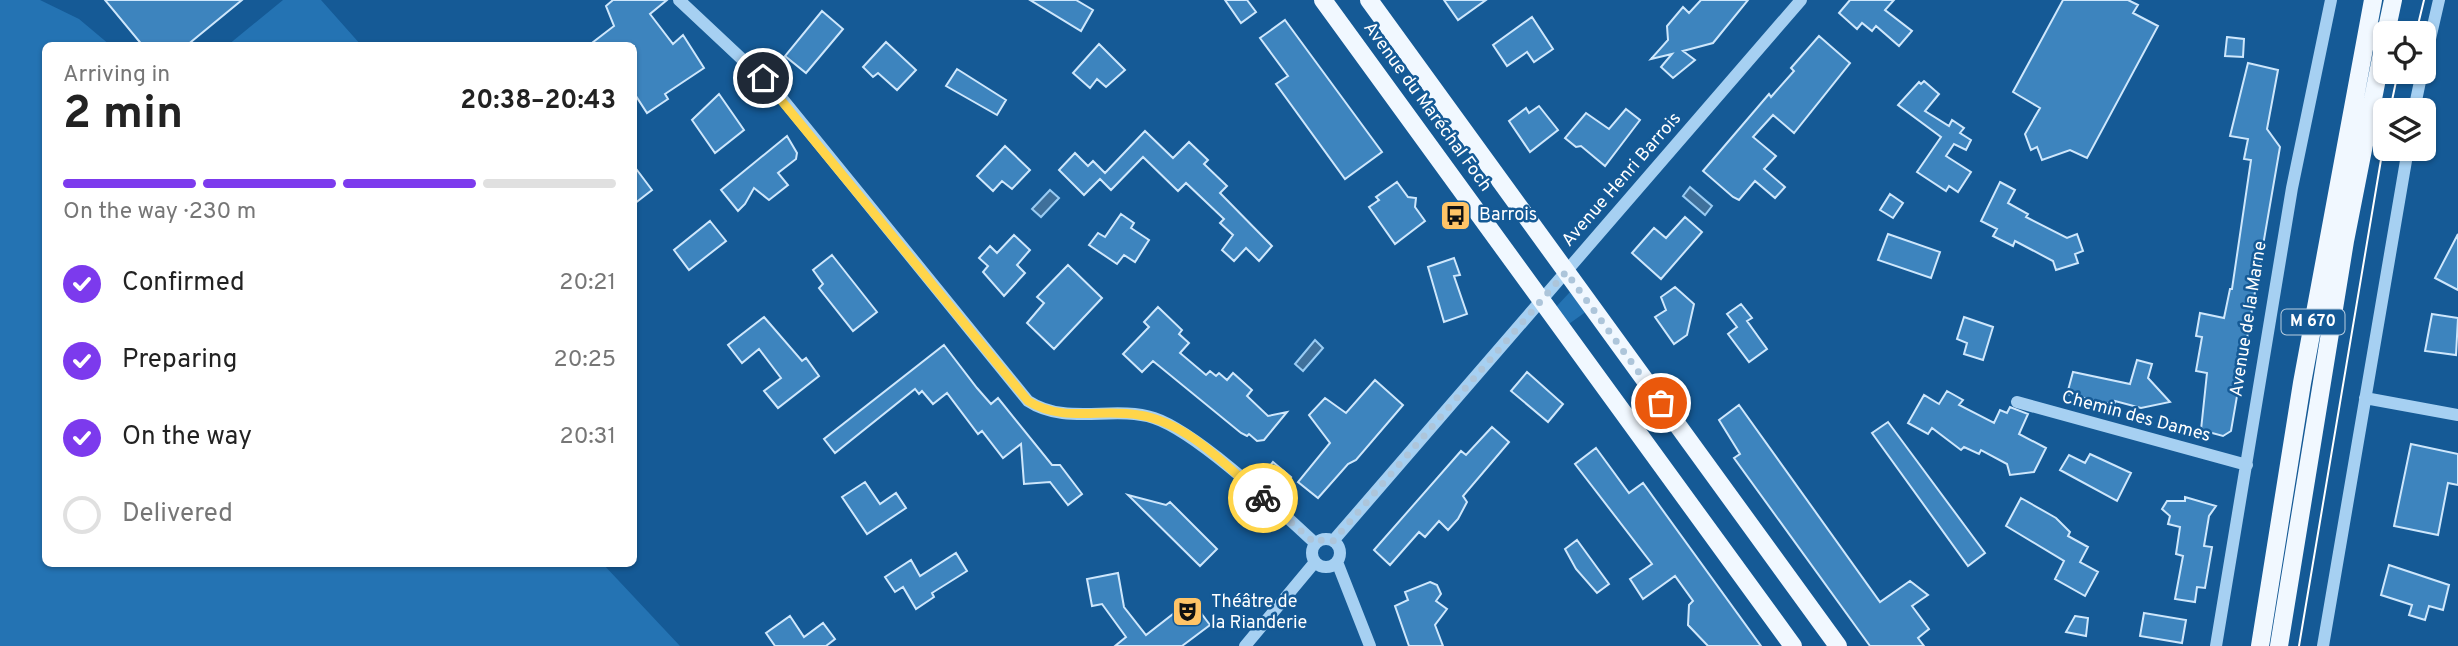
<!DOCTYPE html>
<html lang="en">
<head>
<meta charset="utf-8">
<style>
	body { margin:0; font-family:Overpass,sans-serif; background:#f6f6f6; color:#222; height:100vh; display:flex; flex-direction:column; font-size:26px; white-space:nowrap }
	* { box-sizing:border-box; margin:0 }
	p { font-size:23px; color:#767676 }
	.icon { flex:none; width:38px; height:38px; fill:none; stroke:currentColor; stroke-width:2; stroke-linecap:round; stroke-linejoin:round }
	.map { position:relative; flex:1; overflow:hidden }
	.panel { position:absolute; left:42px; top:42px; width:595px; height:525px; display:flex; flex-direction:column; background:#fff; border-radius:10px; box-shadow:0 2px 5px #0004 }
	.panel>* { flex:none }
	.controls { position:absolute; left:2373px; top:21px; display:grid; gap:14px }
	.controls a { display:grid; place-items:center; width:63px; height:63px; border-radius:10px; background:#fff; box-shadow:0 2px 5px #0004; font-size:35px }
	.pin { position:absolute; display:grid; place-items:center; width:60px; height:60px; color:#fff; margin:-30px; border:4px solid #fff; border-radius:50%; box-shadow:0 2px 7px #0007 }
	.courier { position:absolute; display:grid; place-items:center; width:70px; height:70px; margin:-35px; border:5px solid #ffd54a; border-radius:50%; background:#fff; color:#222; box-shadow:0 2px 9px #0007 }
	.overview em { font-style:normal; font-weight:700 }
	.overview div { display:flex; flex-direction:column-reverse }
	.overview { display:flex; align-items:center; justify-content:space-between; height:119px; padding:0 21px }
	h1 { font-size:46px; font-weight:700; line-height:52px }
	.bar { display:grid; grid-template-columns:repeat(4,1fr); gap:10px 7px; align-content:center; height:84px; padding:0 21px }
	.bar i { height:9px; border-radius:5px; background:#e0e0e0 }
	.bar .active { background:#7c3aed }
	.bar p { grid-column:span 4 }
	ol { padding:0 21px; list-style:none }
	li { display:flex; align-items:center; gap:21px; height:77px }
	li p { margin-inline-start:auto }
	li .icon { padding:7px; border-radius:50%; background:#7c3aed; color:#fff; stroke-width:4 }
	li:last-child { color:#767676 }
	li i { width:38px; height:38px; border:4px solid #e0e0e0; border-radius:50% }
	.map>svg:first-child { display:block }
	.green { fill:#2473b3 }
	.water { fill:#3f709b; stroke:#99ccf4; stroke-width:2 }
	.building { fill:#3d84be; stroke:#cee7fc; stroke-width:2 }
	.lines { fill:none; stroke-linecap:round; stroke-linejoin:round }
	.minor { stroke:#a6d0f2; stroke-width:12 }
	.major { stroke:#f1f8ff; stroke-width:18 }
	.tram { stroke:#fff; stroke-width:2 }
	.done { stroke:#adc5da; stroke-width:7; stroke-dasharray:0 12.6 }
	.route { stroke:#ffd54a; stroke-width:9 }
	.labels { text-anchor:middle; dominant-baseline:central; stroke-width:5; stroke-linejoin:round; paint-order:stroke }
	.shield { fill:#155a96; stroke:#b9cee0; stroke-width:2 }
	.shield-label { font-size:16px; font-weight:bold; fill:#fff }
	.street-label { font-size:18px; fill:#fff; stroke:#155a96 }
	.poi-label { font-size:18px; fill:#fff; stroke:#155a96; text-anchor:start }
</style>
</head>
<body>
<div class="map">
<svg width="2458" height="646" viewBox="0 0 2458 646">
	<rect width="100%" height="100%" fill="#155a96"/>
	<path class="green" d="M0 0H40L79 19 110 45 46 46V564H603L680 646H0Z
		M283 0H321L361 45H228Z
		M1570 292 1587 311 1566 326 1555 308Z"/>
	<path class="water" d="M1690 187 1712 206 1705 215 1683 196Z
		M1050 190 1059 198 1041 217 1032 209Z
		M1315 340 1323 348 1303 371 1295 364Z"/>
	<path class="building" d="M105 0H242L186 46H143Z
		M613 0H667L650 14 673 44 683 35 704 68 665 94 668 99 647 113 634 93V46H588L614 26 606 6Z
		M1030 0H1076L1093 10 1081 31Z
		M1225 0H1247L1256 12 1241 23Z
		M1444 0H1486L1458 20Z
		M1701 0H1748L1713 43 1683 51 1695 60 1673 78 1661 67 1672 54 1651 59 1668 40 1667 26 1683 7 1689 13Z
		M1850 0H1894L1885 10 1912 31 1899 46 1876 26 1872 31 1862 23 1857 29 1839 13Z
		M2063 0H2128L2138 5 2133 13 2158 26 2087 158 2070 150 2042 160 2037 147 2031 150 2025 134 2040 108 2013 92Z
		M822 11 843 29 806 73 785 56Z
		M1532 17 1553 49 1534 62 1527 52 1507 66 1493 45Z
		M1285 20 1382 152 1345 179 1276 84 1288 76 1260 38Z
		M1819 36 1850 63 1794 133 1773 115 1753 137 1776 156 1764 169 1785 187 1775 198 1755 181 1739 200 1733 197 1703 171 1769 94 1771 97 1794 71 1791 68Z
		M2227 37 2244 39 2243 57 2225 56Z
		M886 42 916 70 897 90 878 73 873 77 863 67Z
		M1099 44 1125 70 1106 87 1097 79 1090 88 1073 73Z
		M2248 63 2278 70 2267 129 2280 147 2231 431 2223 436 2201 430 2207 373 2196 371 2202 337 2196 336 2200 313 2224 318 2230 289H2232L2251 160 2244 159 2248 139 2230 136Z
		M957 69 1006 100 997 115 946 86Z
		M1924 81 1939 94 1925 111 1949 126 1952 120 1964 128 1960 133 1971 140 1966 150 1954 144 1946 156 1971 172 1958 192 1949 186 1946 191 1917 172 1941 137 1898 105 1919 82 1921 84Z
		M719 94 744 130 715 153 692 120Z
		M1539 106 1558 130 1530 152 1509 121 1526 108 1529 113Z
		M1626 109 1640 120 1605 166 1581 146 1576 147 1565 138 1586 113 1609 129Z
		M1145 131 1173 158 1189 142 1208 160 1204 164 1227 186 1220 193 1272 246 1259 261 1246 248 1234 261 1222 250 1233 235 1220 223 1224 219 1186 183 1178 191 1143 157 1111 190 1100 179 1084 195 1059 170 1075 153 1088 166 1093 161 1105 173Z
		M787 136 797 153 796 159 778 173 788 185 769 200 754 188 745 204 738 211 721 190Z
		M1005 146 1030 170 1012 189 1002 181 993 191 977 176Z
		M634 166 652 190 634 204Z
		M1397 182 1408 197 1416 198 1415 207 1425 221 1395 244 1369 207 1379 200 1376 197Z
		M2000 182 2015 190 2008 203 2028 214 2026 217 2067 238 2077 234 2083 251 2075 254 2078 263 2056 270 2053 261 2015 241 2013 246 1993 236 1997 229 1981 221Z
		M1890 194 1903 203 1893 218 1880 210Z
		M1121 214 1134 223 1131 228 1149 240 1135 262 1124 255 1117 264 1089 245 1098 233 1105 237Z
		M1685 217 1702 232 1661 279 1632 253 1654 228 1666 238Z
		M710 221 726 241 689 270 674 250Z
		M1888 234 1940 252 1931 278 1878 260Z
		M2458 234V290L2435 278Z
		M1014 235 1030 250 1017 265 1025 273 1004 296 983 272 988 266 979 258 990 246 997 253Z
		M832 255 877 312 853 331 819 288 823 284 813 270Z
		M1454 258 1460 275 1454 276 1467 314 1444 322 1428 267Z
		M1068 265 1102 298 1054 349 1027 323 1044 303 1037 297Z
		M1675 287 1694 304 1687 335 1674 344 1655 317 1666 310 1661 297Z
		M1741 304 1752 318 1747 321 1767 349 1749 362 1728 334 1737 327 1727 314Z
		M1158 307 1182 330 1179 334 1189 343 1180 353 1206 375 1210 371 1216 376 1219 373 1227 380 1233 373 1252 390 1247 396 1268 416 1287 412 1264 440 1257 441 1249 434 1247 436 1241 433 1153 361 1142 372 1123 354 1149 327 1144 322Z
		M2432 314 2458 318 2456 355 2425 351Z
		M764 317 802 361 806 358 819 376 778 408 764 391 781 378 759 349 742 363 728 345Z
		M1964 317 1993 327 1983 360 1964 354 1967 343 1957 339Z
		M944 345 977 388 991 404 998 398 1052 465H1060L1082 494 1068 505 1050 482 1024 484 1021 444 1003 458 982 431 978 434 947 393 933 404 922 391 919 394 915 389 835 453 824 439Z
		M2137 360 2152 364 2148 378 2170 402 2141 408 2115 401 2114 405 2067 394 2073 372 2130 384Z
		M1527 372 1563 404 1548 422 1511 391Z
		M1375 380 1403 405 1356 460 1348 464 1318 498 1298 482 1330 443 1309 415 1325 398 1346 413Z
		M1947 391 1963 400 1959 405 1994 423 2000 410 2007 413 2010 407 2028 414 2019 434 2046 448 2034 472 2010 475 2007 464 1981 450 1979 454 1964 447 1961 450 1932 428 1928 434 1908 423 1924 395 1939 404Z
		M1739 405 1880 602 1910 581 1928 595 1912 606 1929 629 1918 638 1924 646H1870L1734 458 1740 454 1719 420Z
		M1888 422 1985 553 1968 566 1872 433Z
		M1492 427 1509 442 1463 496 1467 502 1458 519 1448 530 1439 521 1425 537 1419 532 1390 565 1374 550 1461 451 1466 455Z
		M2411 444 2458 454V485L2448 483 2438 535 2394 526Z
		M1596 448 1629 493 1643 483 1761 646H1708L1688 625 1689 605 1693 601 1675 576 1643 599 1630 579 1652 564 1575 464Z
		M2090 454 2131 473 2117 501 2060 470 2069 455 2085 463Z
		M1273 462 1291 477 1280 489 1263 474Z
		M865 482 880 504 896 493 906 508 867 534 842 497Z
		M1128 495 1166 505 1170 502 1217 549 1200 566Z
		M2185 497 2216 506 2209 516 2204 546 2212 547 2205 588 2197 587 2195 602 2175 599 2183 556 2176 554 2180 527 2168 524 2170 516 2162 509 2167 501H2185Z
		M2021 498 2056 518 2070 532 2068 536 2088 547 2080 562 2098 572 2085 596 2055 579 2064 561 2006 526Z
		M1577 540 1609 584 1597 593 1576 569 1565 549Z
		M956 553 967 571 932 593 934 597 916 609 903 587 895 592 885 577 911 560 920 576Z
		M2389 565 2449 585 2443 610 2429 606 2425 620 2409 615 2412 605 2381 595Z
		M1118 573 1124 607 1146 635 1191 600 1210 625 1182 646H1115L1126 637 1102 604 1092 606 1087 579Z
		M1430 582 1437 585 1441 594 1436 601 1447 609 1435 625 1443 646H1409L1395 606 1408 600 1405 592Z
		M2144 613 2186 620 2182 643 2140 636Z
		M790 616 804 637 823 623 835 639 826 646H775L766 633Z
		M2075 616 2088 618 2086 636 2066 632Z"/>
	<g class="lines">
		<path class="minor" d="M679 0 776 91 1028 401C1066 426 1113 405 1154 418 1197 432 1279 510 1315 543
			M2424 65 2439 0
			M2414 110 2422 72
			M2365 398 2458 415
			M2017 402 2247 465
			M1312 553a14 14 0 1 1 28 0a14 14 0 1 1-28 0Z
			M1333 541 1801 0
			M1337 562 1370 646
			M1245 646 1315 562
			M2216 646 2292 188 2331 0
			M2323 646 2408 149"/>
		<path class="major" d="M1323 0 1793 646
			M1369 0 1838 646
			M2386 33 2393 0
			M2260 646 2302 383 2373 0
			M2279 646 2345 241 2385 38"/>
		<path class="tram" d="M2416 33 2424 0
			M2390 110 2398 72
			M2299 646 2385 136"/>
	</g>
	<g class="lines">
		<path class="done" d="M1263 498 1315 543 1324 539 1333 541 1566 272 1661 403"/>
		<path class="route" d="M763 78 1028 401C1063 423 1101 408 1139 415 1189 423 1227 467 1263 498"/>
	</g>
	<defs>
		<symbol id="bus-square" viewBox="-11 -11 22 22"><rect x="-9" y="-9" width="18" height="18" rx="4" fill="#ffc467" stroke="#155a96"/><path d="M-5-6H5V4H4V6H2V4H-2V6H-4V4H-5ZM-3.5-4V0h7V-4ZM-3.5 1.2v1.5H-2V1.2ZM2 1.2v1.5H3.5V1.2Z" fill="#111"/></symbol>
		<symbol id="theatre-square" viewBox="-11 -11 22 22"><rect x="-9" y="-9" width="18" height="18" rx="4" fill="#ffc467" stroke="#155a96"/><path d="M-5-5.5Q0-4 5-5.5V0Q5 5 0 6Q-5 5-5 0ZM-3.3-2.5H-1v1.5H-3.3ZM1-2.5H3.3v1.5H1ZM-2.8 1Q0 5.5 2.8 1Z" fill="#111"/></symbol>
	</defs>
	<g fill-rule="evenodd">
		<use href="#bus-square" x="1438" y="198" width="35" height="35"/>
		<use href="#theatre-square" x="1170" y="594" width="35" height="35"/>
	</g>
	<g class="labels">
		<rect class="shield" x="2281.5" y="309.5" width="63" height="25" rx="5"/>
		<g class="shield-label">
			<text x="2313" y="322">M 670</text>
		</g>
		<g class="street-label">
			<text transform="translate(1427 107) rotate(54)">Avenue du Maréchal Foch</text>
			<text transform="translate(1622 180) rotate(-49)">Avenue Henri Barrois</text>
			<text transform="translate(2249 319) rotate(-81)">Avenue de la Marne</text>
			<text transform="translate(2136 417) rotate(15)">Chemin des Dames</text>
		</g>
		<g class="poi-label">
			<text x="1479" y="215">Barrois</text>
			<text x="1211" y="602">Théâtre de<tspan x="1211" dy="21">la Rianderie</tspan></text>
		</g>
	</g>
</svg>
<div class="controls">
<a><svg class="icon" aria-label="locate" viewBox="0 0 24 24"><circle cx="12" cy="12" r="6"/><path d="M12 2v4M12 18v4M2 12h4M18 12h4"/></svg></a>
<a><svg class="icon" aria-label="layers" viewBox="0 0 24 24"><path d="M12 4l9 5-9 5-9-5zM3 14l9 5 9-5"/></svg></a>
</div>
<div class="pin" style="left:1661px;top:403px;background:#ea580c"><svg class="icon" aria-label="bag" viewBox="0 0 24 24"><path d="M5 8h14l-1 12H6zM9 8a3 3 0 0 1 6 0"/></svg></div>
<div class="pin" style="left:763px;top:78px;background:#1f2937"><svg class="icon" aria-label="home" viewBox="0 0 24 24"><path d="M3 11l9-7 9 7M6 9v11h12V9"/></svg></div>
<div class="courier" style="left:1263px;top:498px"><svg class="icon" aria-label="bike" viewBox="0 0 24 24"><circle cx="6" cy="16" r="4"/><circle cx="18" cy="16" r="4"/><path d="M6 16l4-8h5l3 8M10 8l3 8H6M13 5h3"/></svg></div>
<section class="panel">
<div class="overview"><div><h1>2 min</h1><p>Arriving in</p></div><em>20:38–20:43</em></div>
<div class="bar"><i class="active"></i><i class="active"></i><i class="active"></i><i></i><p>On the way · 230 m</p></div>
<ol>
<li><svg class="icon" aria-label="check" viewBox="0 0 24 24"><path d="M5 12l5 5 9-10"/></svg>Confirmed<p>20:21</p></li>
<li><svg class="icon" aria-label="check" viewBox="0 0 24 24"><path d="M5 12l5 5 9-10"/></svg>Preparing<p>20:25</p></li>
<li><svg class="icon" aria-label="check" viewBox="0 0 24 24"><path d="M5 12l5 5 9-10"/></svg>On the way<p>20:31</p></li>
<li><i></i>Delivered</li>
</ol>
</section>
</div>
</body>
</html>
